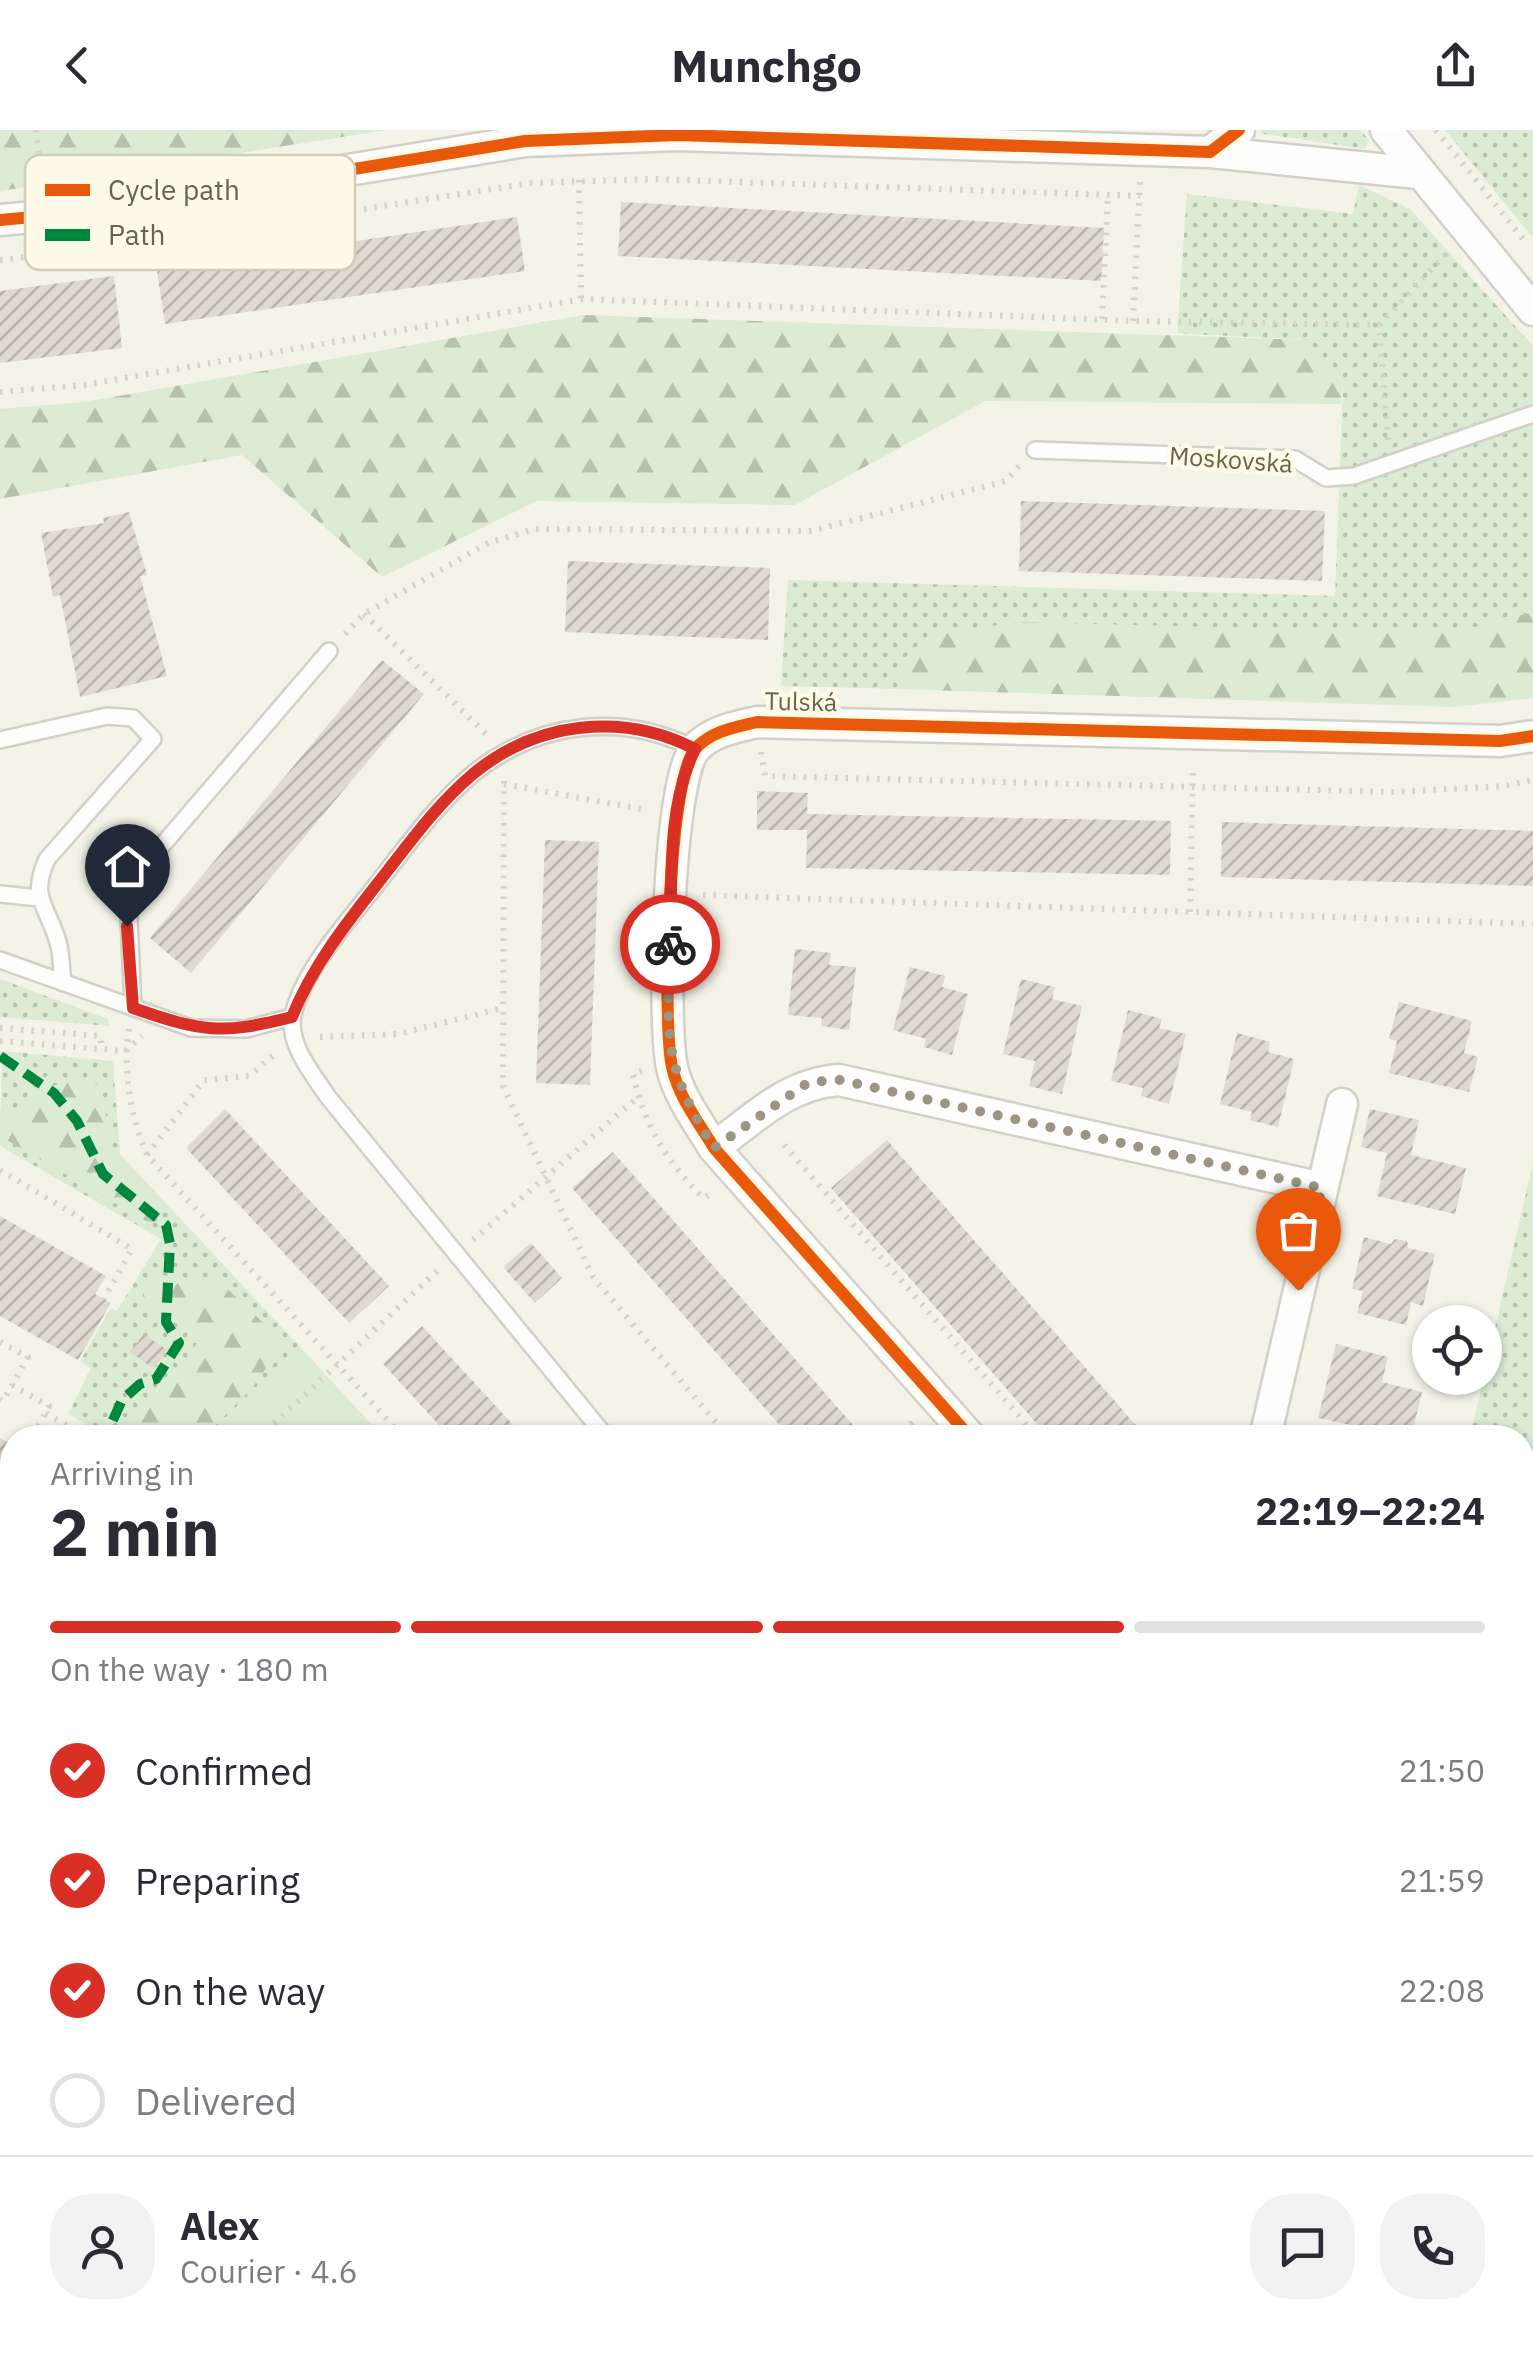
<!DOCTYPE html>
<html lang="en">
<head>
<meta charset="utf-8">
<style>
	body { margin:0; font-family:"IBM Plex Sans",sans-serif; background:#f2f2f3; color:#2b2b33; height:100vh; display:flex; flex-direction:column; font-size:38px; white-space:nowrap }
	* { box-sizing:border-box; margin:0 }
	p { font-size:32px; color:#7c7c81 }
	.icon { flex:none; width:55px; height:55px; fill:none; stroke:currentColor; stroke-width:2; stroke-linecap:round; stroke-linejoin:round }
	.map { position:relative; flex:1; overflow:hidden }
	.drawer { position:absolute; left:0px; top:1295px; width:1535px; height:932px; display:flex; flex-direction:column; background:#fff; border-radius:40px 40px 0 0; box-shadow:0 2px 8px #0004 }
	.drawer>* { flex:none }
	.fabs { position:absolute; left:1412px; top:1175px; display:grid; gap:20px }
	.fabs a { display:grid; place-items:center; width:90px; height:90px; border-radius:50%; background:#fff; box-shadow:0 2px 8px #0004; font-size:50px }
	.pin { position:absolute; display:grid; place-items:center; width:85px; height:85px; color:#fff; margin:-102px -42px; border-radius:50% 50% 50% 0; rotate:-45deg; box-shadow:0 0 10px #0007 }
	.pin .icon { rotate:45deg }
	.courier { position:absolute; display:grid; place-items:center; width:100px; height:100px; margin:-50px; border:8px solid #d93025; border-radius:50%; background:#fff; color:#222; box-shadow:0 2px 12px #0007 }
	.headline em { font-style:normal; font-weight:700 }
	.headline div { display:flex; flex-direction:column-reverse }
	.headline { display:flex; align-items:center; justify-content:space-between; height:170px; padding:0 50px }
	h1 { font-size:65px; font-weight:700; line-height:75px }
	.bar { display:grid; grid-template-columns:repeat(4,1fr); gap:15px 10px; align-content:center; height:120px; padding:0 50px }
	.bar i { height:12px; border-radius:8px; background:#e1e1e2 }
	.bar .selected { background:#d93025 }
	.bar p { grid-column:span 4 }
	.line { display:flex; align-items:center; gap:25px; padding:0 50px; border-top:2px solid #e1e1e2 }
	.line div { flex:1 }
	.round { display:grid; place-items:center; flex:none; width:105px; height:105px; border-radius:40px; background:#f2f2f3 }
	ol { padding:0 50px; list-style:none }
	li { display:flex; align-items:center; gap:30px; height:110px }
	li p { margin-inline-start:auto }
	li .icon { padding:10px; border-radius:50%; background:#d93025; color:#fff; stroke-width:4 }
	li:last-child { color:#7c7c81 }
	li i { width:55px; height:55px; border:5px solid #e1e1e2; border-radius:50% }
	header { display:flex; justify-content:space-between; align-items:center; height:130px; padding:0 50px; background:#fff; font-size:45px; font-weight:700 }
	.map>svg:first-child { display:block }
	.grass { fill:url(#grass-dots) }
	.forest { fill:url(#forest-firs) }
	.park { fill:#dbebd4 }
	.building { fill:url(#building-hatch) }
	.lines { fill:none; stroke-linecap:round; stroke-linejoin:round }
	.service-casing { stroke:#d3d0c7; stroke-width:20 }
	.minor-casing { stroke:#d3d0c7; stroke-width:35 }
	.path { stroke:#d6d2c9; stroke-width:6; stroke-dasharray:2.5 8; stroke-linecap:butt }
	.service { stroke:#fdfdfc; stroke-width:15 }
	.minor { stroke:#fdfdfc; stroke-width:30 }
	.quiet { stroke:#00873e; stroke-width:10; stroke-dasharray:20 10; stroke-linecap:butt }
	.cycleway-casing { stroke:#fdfae8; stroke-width:19 }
	.cycleway { stroke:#e8590c; stroke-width:12 }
	.done { stroke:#9d9583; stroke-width:10; stroke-dasharray:0 18 }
	.route { stroke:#d93025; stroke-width:12 }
	.labels { text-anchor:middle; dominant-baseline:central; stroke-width:9; stroke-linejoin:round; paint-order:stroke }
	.street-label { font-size:25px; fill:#6e624c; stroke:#fdfae8 }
	.key { fill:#fdfae8; stroke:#d2ccb9; stroke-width:2.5 }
	.key-label { font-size:28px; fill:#6e624c }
</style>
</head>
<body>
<header><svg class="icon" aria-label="back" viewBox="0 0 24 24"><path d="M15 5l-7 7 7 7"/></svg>Munchgo<svg class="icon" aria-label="share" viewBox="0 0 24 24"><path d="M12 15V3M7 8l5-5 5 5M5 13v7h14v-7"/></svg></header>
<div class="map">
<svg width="1533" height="2226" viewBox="0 0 1533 2226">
	<defs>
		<pattern id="grass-dots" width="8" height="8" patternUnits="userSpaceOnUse" patternTransform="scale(2.5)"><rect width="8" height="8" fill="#dbebd4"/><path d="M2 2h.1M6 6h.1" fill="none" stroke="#b6c2ae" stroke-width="1.8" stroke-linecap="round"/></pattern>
		<pattern id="forest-firs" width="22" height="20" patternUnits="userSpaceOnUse" patternTransform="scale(2.5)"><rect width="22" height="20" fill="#dbebd4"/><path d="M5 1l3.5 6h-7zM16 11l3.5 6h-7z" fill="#b6c2ae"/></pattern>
		<pattern id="building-hatch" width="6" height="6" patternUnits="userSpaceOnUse" patternTransform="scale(2.5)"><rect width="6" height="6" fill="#dfdad0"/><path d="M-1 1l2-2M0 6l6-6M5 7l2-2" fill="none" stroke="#b9b4ab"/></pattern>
	</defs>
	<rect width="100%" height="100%" fill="#f4f3e8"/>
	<path class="grass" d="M1262 0H1360L1369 10 1365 19 1258 3Z
		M1445 0H1533V108Z
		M1359 55 1410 79 1533 216V482L1467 499 1325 500 904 528 897 559 781 556 788 450 1335 466 1343 252 1305 210 1177 203 1187 64 1353 84Z
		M0 849 108 889 109 896 0 887Z
		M2 921 113 931 120 1024 302 1219 220 1307H80L86 1294 68 1284 91 1238 80 1231 111 1178 117 1181 161 1109 0 1016Z
		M1533 1033V1611H1523L1522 1308 1470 1307Z"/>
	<path class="forest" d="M0 0H386L0 61Z
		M584 185 1305 210 1343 252 1341 274 985 271 795 375 537 371 382 447 242 325 0 369V279L84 272Z
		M1533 482V568L1455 577 897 559 904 528 938 502 1024 492 1325 500 1467 499Z
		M93 952 102 957 111 1020 161 1078V1086L155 1092 146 1091 0 1006V980L22 978C40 952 63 953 93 952Z
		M163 1145 182 1151 214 1146 276 1205 278 1221 252 1258 204 1307H121L150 1267 169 1257 199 1210 187 1189 149 1177 141 1158Z
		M1523 1611H1533V1805L1523 1798Z"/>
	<path class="park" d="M302 1219 383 1307H220Z
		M12 1424V1552L0 1559V1426Z
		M0 1861 12 1868V2131L8 2136 0 2131Z
		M1523 2077 1533 2081V2226H1474L1477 2215H1522Z
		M315 2215H588L597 2226H315L319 2218Z"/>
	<path class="building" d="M621 72 1104 98 1101 151 618 126Z
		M517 87 525 141 165 194 157 141Z
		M114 146 122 218 0 233V161Z
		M1021 371 1325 381 1322 451 1019 441Z
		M129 382 147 445 140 446 167 546 80 567 60 465 53 467 41 403 104 393 103 388Z
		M568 431 770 438 768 510 565 502Z
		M382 530 424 564 191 843 150 808Z
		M757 661 808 663 807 684 1171 691 1170 745 806 738 807 700H757Z
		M1222 692 1533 701V756L1221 747Z
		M545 710 599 712 590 955 536 953Z
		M795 819 831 823 829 835 856 837 849 900 821 896 822 888 788 885Z
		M910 837 945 846 942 857 968 864 952 925 924 917 926 909 893 900Z
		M1021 849 1055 857 1052 869 1082 876 1062 964 1029 956 1035 931 1003 924Z
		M1399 872 1472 891 1464 923 1478 927 1469 962 1389 943 1397 911 1389 909Z
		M1128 880 1162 889 1159 898 1186 904 1169 974 1141 966 1143 958 1111 951Z
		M1237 903 1270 912 1268 922 1294 929 1278 997 1250 990 1252 982 1220 974Z
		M225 979 389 1156 349 1193 186 1018Z
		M1370 979 1419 990 1411 1025 1466 1038 1455 1084 1377 1066 1387 1023 1361 1017Z
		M887 1010 965 1100 1147 1308H1049L998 1249 831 1058Z
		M613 1022 853 1295 839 1308H791L572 1058Z
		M0 1086 106 1146 95 1164 111 1173 78 1230 0 1186Z
		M1364 1107 1391 1114 1395 1109 1407 1111 1408 1118 1435 1124 1423 1176 1411 1172 1406 1195 1357 1183 1363 1161 1352 1159Z
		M531 1113 562 1148 535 1173 503 1137Z
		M422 1196 505 1286 525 1308H451L383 1234Z
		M144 1204 167 1220 154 1239 130 1222Z
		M1336 1214 1388 1227 1382 1252 1422 1262 1411 1308 1318 1288Z
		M0 1308 9 1313 0 1329Z
		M0 1631 12 1638V1719L0 1712Z
		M1522 1927 1533 1931V1988L1522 1984Z
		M112 2215H246L266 2226H132Z
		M946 2215H1086L1090 2216 1086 2226H942Z
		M1141 2215H1216L1212 2226H1137Z
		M1333 2215H1435L1431 2226H1362Z"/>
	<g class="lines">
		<defs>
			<path id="service" d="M1035 320 1295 329 1326 348 1354 346 1533 284
				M0 610 107 586 133 588 153 609 47 729C29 769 48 776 58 812 62 825 61 840 63 853
				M0 764 39 768
				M0 830 191 898 246 899 292 887
				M133 878 128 767 141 740 329 521
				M607 1308 328 967C313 944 287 914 293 885 303 842 343 797 370 763 402 723 434 676 474 643 539 591 623 582 695 619
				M1132 2215 1139 2220
				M1244 2226 1248 2215"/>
			<path id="minor" d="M1386 0 1533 180
				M1210 22 1418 43
				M0 90 98 81 525 11 677 5 1210 22 1239 0
				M714 1018C754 988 789 953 839 950L1322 1058
				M971 1308 714 1018C699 993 678 966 672 937 662 891 668 650 695 619 711 601 736 597 757 592L1500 611 1533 606
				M1265 1308 1342 974
				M0 1810 12 1817
				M1522 1824 1533 1830
				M640 2215 641 2226"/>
		</defs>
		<use href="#service" class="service-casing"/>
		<use href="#minor" class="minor-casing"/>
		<path class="path" d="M36 0 42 53
			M1436 0 1523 109
			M579 50 581 169
			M0 130 113 118 531 53 653 49 1140 66
			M1102 189 1108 64
			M1133 191 1140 52
			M0 262 84 255 583 169 1133 191 1379 195
			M1388 310 1379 195 1446 124
			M364 484 488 606
			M345 504 364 484 488 413 534 399 811 401 1006 351 1020 335
			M761 622 765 646 1393 662 1504 656 1533 650
			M504 651 503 956 593 1147 729 1308
			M504 654 646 680
			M703 765 1533 794
			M1190 782 1193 637
			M0 898 100 906 102 919
			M129 899C122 938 131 989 147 1025L404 1308
			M320 907 398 904 503 878
			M0 911 125 921 142 906
			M642 941 633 944C644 995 667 1032 703 1068L710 1064
			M784 1015 1038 1308
			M147 1025 204 950 249 946 275 924
			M0 1040 132 1119 104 1169
			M473 1110 638 967
			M0 1212 28 1227 3 1271 0 1269
			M12 1255 49 1276 32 1308
			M46 1283 71 1298 65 1308
			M259 1308 437 1141
			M895 1308 915 1290
			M0 1366 12 1343
			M0 1488 12 1483
			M0 1591 12 1598
			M0 1751 12 1758
			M1522 2024 1533 2028
			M0 2036 12 2041
			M0 2121 12 2124
			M0 2133 12 2153
			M326 2215H361
			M471 2215 479 2226
			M748 2215 776 2226
			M868 2215 897 2226
			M1100 2215 1097 2223 1105 2226
			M16 2226 23 2215
			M821 2226 826 2215"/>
		<use href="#service" class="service"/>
		<use href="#minor" class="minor"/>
		<path class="quiet" d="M0 926 54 963 77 991 103 1044 166 1095 170 1114 166 1192 179 1213 156 1249 140 1254 122 1270 105 1308
			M1522 1704 1533 1706"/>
		<defs>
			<path id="cycleway" d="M0 90 98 81 525 11 677 5 1210 22 1239 0
				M971 1308 714 1018C699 993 678 966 672 937 662 891 668 650 695 619 711 601 736 597 757 592L1500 611 1533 606"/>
		</defs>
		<use href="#cycleway" class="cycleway-casing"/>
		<use href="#cycleway" class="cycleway"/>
	</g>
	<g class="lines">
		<path class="done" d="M670 814C667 908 663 936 714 1018L809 952 840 950 1322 1058 1298 1160"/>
		<path class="route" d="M127 796 133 878C202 902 221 905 292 887 312 837 345 795 378 753 408 715 437 674 473 644 537 591 623 582 695 619 667 676 672 751 670 814"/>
	</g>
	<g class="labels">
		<g class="street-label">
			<text transform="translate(1231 329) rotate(4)">Moskovská</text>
			<text transform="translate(801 571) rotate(1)">Tulská</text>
		</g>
	</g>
	<rect x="25" y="25" width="330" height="115" rx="15" class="key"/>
	<rect x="45" y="54" width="45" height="12" fill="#e8590c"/>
	<rect x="45" y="99" width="45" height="12" fill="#00873e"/>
	<g class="key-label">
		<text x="108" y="70">Cycle path</text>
		<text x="108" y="115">Path</text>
	</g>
</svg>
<div class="fabs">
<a><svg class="icon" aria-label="locate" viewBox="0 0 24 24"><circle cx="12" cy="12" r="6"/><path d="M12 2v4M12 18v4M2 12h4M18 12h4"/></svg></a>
</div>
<div class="pin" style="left:1298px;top:1160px;background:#ea580c"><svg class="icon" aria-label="bag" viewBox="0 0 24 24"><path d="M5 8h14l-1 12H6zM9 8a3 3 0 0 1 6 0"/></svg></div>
<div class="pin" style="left:127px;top:796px;background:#1f2937"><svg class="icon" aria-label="home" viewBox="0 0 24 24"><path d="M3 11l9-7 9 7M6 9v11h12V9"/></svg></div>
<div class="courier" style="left:670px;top:814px"><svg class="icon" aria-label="bike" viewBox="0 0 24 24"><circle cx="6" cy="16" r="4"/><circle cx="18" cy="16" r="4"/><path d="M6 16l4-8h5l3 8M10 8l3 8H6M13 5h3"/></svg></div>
<section class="drawer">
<div class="headline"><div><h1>2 min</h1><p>Arriving in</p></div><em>22:19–22:24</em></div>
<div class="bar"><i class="selected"></i><i class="selected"></i><i class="selected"></i><i></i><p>On the way · 180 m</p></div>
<ol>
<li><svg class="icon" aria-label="check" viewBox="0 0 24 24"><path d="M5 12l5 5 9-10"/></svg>Confirmed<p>21:50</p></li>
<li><svg class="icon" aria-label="check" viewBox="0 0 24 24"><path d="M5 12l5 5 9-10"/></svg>Preparing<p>21:59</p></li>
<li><svg class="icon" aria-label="check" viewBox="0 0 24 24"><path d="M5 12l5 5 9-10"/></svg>On the way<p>22:08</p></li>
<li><i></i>Delivered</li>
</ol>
<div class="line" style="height:180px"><a class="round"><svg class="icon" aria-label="person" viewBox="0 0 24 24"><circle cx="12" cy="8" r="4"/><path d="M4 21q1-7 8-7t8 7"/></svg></a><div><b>Alex</b><p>Courier · 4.6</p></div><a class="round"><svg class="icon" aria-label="chat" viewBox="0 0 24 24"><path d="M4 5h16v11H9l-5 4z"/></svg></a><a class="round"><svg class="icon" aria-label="phone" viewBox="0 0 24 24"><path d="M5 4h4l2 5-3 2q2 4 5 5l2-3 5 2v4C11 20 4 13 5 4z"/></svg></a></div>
</section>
</div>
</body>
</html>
